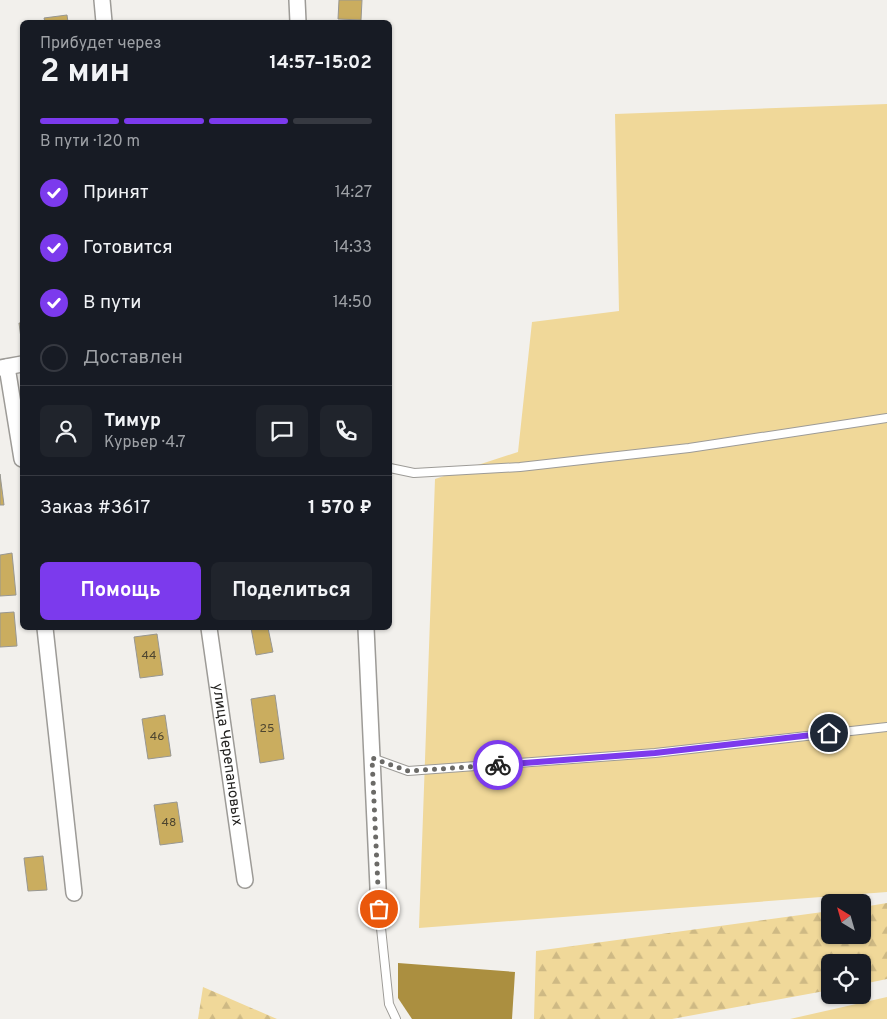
<!DOCTYPE html>
<html lang="ru">
<head>
<meta charset="utf-8">
<style>
	body { margin:0; font-family:Overpass,sans-serif; background:#20242c; color:#f1f3f6; height:100vh; display:flex; flex-direction:column; font-size:19px; white-space:nowrap }
	* { box-sizing:border-box; margin:0 }
	p { font-size:16px; color:#9ea1a6 }
	.icon { flex:none; width:28px; height:28px; fill:none; stroke:currentColor; stroke-width:2; stroke-linecap:round; stroke-linejoin:round }
	.map { position:relative; flex:1; overflow:hidden }
	.sheet { position:absolute; left:20px; top:20px; width:372px; height:610px; display:flex; flex-direction:column; background:#171b24; border-radius:8px; box-shadow:0 1px 4px #0004 }
	.sheet>* { flex:none }
	.needle { width:32px; rotate:323deg }
	.buttons { position:absolute; left:821px; top:894px; display:grid; gap:10px }
	.buttons a { display:grid; place-items:center; width:50px; height:50px; border-radius:8px; background:#171b24; box-shadow:0 1px 4px #0004; font-size:25px }
	.pin { position:absolute; display:grid; place-items:center; width:42px; height:42px; color:#fff; margin:-21px; border:2px solid #fff; border-radius:50%; box-shadow:0 1px 5px #0007 }
	.courier { position:absolute; display:grid; place-items:center; width:50px; height:50px; margin:-25px; border:4px solid #7c3aed; border-radius:50%; background:#fff; color:#222; box-shadow:0 1px 6px #0007 }
	.head em { font-style:normal; font-weight:700 }
	.head div { display:flex; flex-direction:column-reverse }
	.head { display:flex; align-items:center; justify-content:space-between; height:85px; padding:0 20px }
	h1 { font-size:32px; font-weight:700; line-height:38px }
	.bar { display:grid; grid-template-columns:repeat(4,1fr); gap:8px 5px; align-content:center; height:60px; padding:0 20px }
	.bar i { height:6px; border-radius:4px; background:#363941 }
	.bar .on { background:#7c3aed }
	.bar p { grid-column:span 4 }
	.line { display:flex; align-items:center; gap:12px; padding:0 20px; border-top:1px solid #363941 }
	.line div { flex:1 }
	.round { display:grid; place-items:center; flex:none; width:52px; height:52px; border-radius:8px; background:#20242c }
	ol { padding:0 20px; list-style:none }
	li { display:flex; align-items:center; gap:15px; height:55px }
	li p { margin-inline-start:auto }
	li .icon { padding:5px; border-radius:50%; background:#7c3aed; color:#fff; stroke-width:4 }
	li:last-child { color:#9ea1a6 }
	li i { width:28px; height:28px; border:2px solid #363941; border-radius:50% }
	.cta { display:flex; gap:10px; margin-top:auto; padding:10px 20px }
	.cta a { flex:1; height:58px; border-radius:8px; background:#7c3aed; color:#fff; font-size:20px; font-weight:700; line-height:58px; text-align:center }
	.cta a+a { background:#20242c; color:#f1f3f6 }
	.map>svg:first-child { display:block }
	.forest { fill:url(#forest-firs) }
	.garden { fill:#f0d899 }
	.water { fill:#ab8f40 }
	.building { fill:#caad5f; stroke:#989792 }
	.lines { fill:none; stroke-linecap:round; stroke-linejoin:round }
	.service-casing { stroke:#9d9b97; stroke-width:10 }
	.minor-casing { stroke:#9d9b97; stroke-width:18 }
	.service { stroke:#fff; stroke-width:8 }
	.minor { stroke:#fff; stroke-width:15 }
	.done { stroke:#6b6a67; stroke-width:5; stroke-dasharray:0 9 }
	.route { stroke:#7c3aed; stroke-width:6 }
	.labels { text-anchor:middle; dominant-baseline:central; stroke-width:4; stroke-linejoin:round; paint-order:stroke }
	.number-label { font-size:12px; fill:#4d4530 }
	.street-label { font-size:15px; fill:#232220; stroke:#f2f0ec }
</style>
</head>
<body>
<div class="map">
<svg width="887" height="1019" viewBox="0 0 887 1019">
	<defs>
		<pattern id="forest-firs" width="22" height="20" patternUnits="userSpaceOnUse" patternTransform="scale(1.25)"><rect width="22" height="20" fill="#f0d899"/><path d="M5 1l3.5 6h-7zM16 11l3.5 6h-7z" fill="#ceb984"/></pattern>
	</defs>
	<rect width="100%" height="100%" fill="#f2f0ec"/>
	<path class="forest" d="M887 903V979L863 984 862 962H830V990L672 1019H534L536 951 830 911V935H862L863 907Z
		M203 987 277 1019H198Z"/>
	<path class="garden" d="M887 104V892L419 928 435 479 518 452 532 322 619 311 615 114Z
		M887 997V1019H790Z"/>
	<path class="water" d="M398 963 515 972 512 1019H412L398 998Z"/>
	<path class="building" d="M339 0H362L361 20 338 19Z
		M67 15 68 22H45L44 18Z
		M19 323H22V346Z
		M0 474 4 505H0Z
		M12 553 16 595 0 596V555Z
		M14 612 17 646 0 647V613Z
		M251 628H268L273 652 256 655Z
		M157 634 163 675 140 678 134 637Z
		M275 695 284 759 260 763 251 699Z
		M165 715 171 756 148 759 142 719Z
		M177 802 183 842 160 845 154 805Z
		M43 856 47 890 28 891 24 858Z"/>
	<g class="lines">
		<defs>
			<path id="service" d="M390 468 414 473 520 467 689 448 887 418
				M372 758 408 771 655 753 887 727
				M379 909 389 1004 396 1019"/>
			<g id="minor">
				<path d="M102 0 104 22"/>
				<path d="M297 0 298 22"/>
				<path d="M7 367 22 459"/>
				<path d="M0 368 22 364"/>
				<path d="M45 628 74 893"/>
				<path id="s1" d="M209 628 245 880"/>
				<path d="M366 628 379 909"/>
			</g>
		</defs>
		<use href="#service" class="service-casing"/>
		<use href="#minor" class="minor-casing"/>
		<use href="#service" class="service"/>
		<use href="#minor" class="minor"/>
	</g>
	<g class="lines">
		<path class="done" d="M379 909 372 758 408 771 498 765"/>
		<path class="route" d="M498 765 655 753 829 733"/>
	</g>
	<g class="labels">
		<g class="number-label">
			<text x="149" y="656">44</text>
			<text x="267" y="729">25</text>
			<text x="157" y="737">46</text>
			<text x="169" y="823">48</text>
		</g>
		<g class="street-label">
			<text stroke="none"><textPath href="#s1" startOffset="128">улица Черепановых</textPath></text>
		</g>
	</g>
</svg>
<div class="buttons">
<a><svg class="needle" viewBox="-14 -14 28 28"><path d="M0-13l5 13h-10z" fill="#e53935"/><path d="M0 13l5-13h-10z" fill="#9ea1a6"/></svg></a>
<a><svg class="icon" aria-label="locate" viewBox="0 0 24 24"><circle cx="12" cy="12" r="6"/><path d="M12 2v4M12 18v4M2 12h4M18 12h4"/></svg></a>
</div>
<div class="pin" style="left:379px;top:909px;background:#ea580c"><svg class="icon" aria-label="bag" viewBox="0 0 24 24"><path d="M5 8h14l-1 12H6zM9 8a3 3 0 0 1 6 0"/></svg></div>
<div class="pin" style="left:829px;top:733px;background:#1f2937"><svg class="icon" aria-label="home" viewBox="0 0 24 24"><path d="M3 11l9-7 9 7M6 9v11h12V9"/></svg></div>
<div class="courier" style="left:498px;top:765px"><svg class="icon" aria-label="bike" viewBox="0 0 24 24"><circle cx="6" cy="16" r="4"/><circle cx="18" cy="16" r="4"/><path d="M6 16l4-8h5l3 8M10 8l3 8H6M13 5h3"/></svg></div>
<section class="sheet">
<div class="head"><div><h1>2 мин</h1><p>Прибудет через</p></div><em>14:57–15:02</em></div>
<div class="bar"><i class="on"></i><i class="on"></i><i class="on"></i><i></i><p>В пути · 120 m</p></div>
<ol>
<li><svg class="icon" aria-label="check" viewBox="0 0 24 24"><path d="M5 12l5 5 9-10"/></svg>Принят<p>14:27</p></li>
<li><svg class="icon" aria-label="check" viewBox="0 0 24 24"><path d="M5 12l5 5 9-10"/></svg>Готовится<p>14:33</p></li>
<li><svg class="icon" aria-label="check" viewBox="0 0 24 24"><path d="M5 12l5 5 9-10"/></svg>В пути<p>14:50</p></li>
<li><i></i>Доставлен</li>
</ol>
<div class="line" style="height:90px"><a class="round"><svg class="icon" aria-label="person" viewBox="0 0 24 24"><circle cx="12" cy="8" r="4"/><path d="M4 21q1-7 8-7t8 7"/></svg></a><div><b>Тимур</b><p>Курьер · 4.7</p></div><a class="round"><svg class="icon" aria-label="chat" viewBox="0 0 24 24"><path d="M4 5h16v11H9l-5 4z"/></svg></a><a class="round"><svg class="icon" aria-label="phone" viewBox="0 0 24 24"><path d="M5 4h4l2 5-3 2q2 4 5 5l2-3 5 2v4C11 20 4 13 5 4z"/></svg></a></div>
<div class="line" style="height:65px"><div>Заказ #3617</div><b>1 570 ₽</b></div>
<div class="cta"><a>Помощь</a><a>Поделиться</a></div>
</section>
</div>
</body>
</html>
